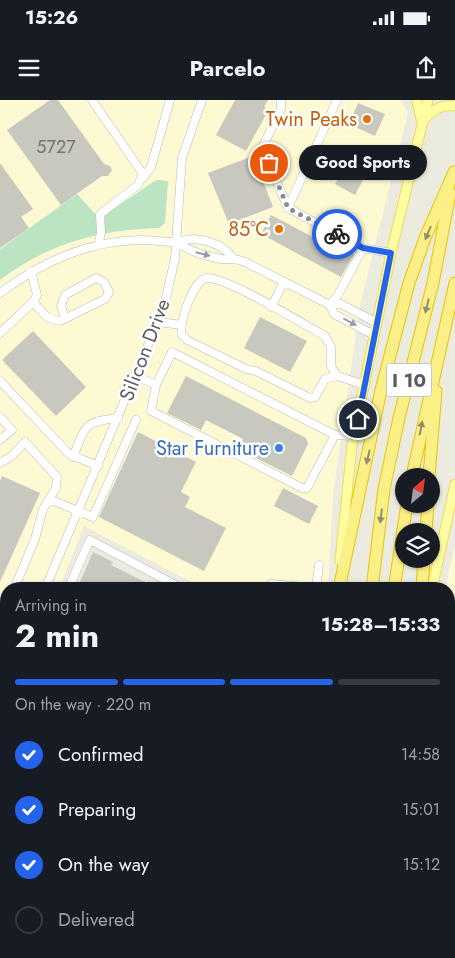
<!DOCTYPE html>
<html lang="en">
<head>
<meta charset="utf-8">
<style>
	body { margin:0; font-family:Jost,sans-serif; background:#242831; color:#f1f3f6; height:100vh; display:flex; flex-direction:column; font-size:19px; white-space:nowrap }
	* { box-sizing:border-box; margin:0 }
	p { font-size:16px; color:#9ea1a6 }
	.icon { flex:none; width:28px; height:28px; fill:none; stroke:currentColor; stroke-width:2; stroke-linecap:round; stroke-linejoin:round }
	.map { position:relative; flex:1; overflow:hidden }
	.side { position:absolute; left:0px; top:482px; width:455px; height:376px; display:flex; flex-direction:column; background:#171b24; border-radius:20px 20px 0 0; box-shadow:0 1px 4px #0004 }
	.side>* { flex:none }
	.needle { width:32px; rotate:28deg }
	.buttons { position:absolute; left:395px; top:368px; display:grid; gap:10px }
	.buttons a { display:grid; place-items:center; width:45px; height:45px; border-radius:50%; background:#171b24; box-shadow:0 1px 4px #0004; font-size:25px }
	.pin { position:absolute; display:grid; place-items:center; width:42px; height:42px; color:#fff; margin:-21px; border:2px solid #fff; border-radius:50%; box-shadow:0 1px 5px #0007 }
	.courier { position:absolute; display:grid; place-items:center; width:50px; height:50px; margin:-25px; border:4px solid #2563eb; border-radius:50%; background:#fff; color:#222; box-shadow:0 1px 6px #0007 }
	.bubble { position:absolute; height:35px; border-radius:18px; background:#171b24; box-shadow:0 1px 4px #0004; font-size:16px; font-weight:700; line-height:35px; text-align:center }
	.overview em { font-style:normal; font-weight:700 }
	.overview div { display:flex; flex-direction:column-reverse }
	.overview { display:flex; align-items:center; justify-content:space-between; height:85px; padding:0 15px }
	h1 { font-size:32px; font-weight:700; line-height:38px }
	.bar { display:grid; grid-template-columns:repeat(4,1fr); gap:8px 5px; align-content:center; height:60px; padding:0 15px }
	.bar i { height:6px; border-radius:4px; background:#363941 }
	.bar .active { background:#2563eb }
	.bar p { grid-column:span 4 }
	ol { padding:0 15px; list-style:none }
	li { display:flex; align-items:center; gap:15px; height:55px }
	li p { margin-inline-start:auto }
	li .icon { padding:5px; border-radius:50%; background:#2563eb; color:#fff; stroke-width:4 }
	li:last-child { color:#9ea1a6 }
	li i { width:28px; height:28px; border:2px solid #363941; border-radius:50% }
	.status { display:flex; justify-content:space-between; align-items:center; height:35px; padding:0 25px; background:#171b24; direction:ltr }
	.status svg { height:14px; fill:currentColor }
	header { display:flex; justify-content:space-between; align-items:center; height:65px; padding:0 15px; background:#171b24; font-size:22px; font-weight:700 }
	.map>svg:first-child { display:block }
	.commercial { fill:#fdfad3 }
	.green { fill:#bbe4c2 }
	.building { fill:#c8c8bf }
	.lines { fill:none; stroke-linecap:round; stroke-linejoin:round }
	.minor-casing { stroke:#b7b9bf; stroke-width:9 }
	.major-casing { stroke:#efdb55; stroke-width:11 }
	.highway-casing { stroke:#e8c303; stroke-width:13 }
	.minor { stroke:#fff; stroke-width:8 }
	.major { stroke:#fefda2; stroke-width:9 }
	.highway { stroke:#fbef87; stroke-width:11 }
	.oneway { fill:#918f6e }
	.oneway2 { fill:#9b9da0 }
	.done { stroke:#8c8d8d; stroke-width:5; stroke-dasharray:0 9 }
	.route { stroke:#2563eb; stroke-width:6 }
	.food-dot { fill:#e8710a; stroke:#fff; stroke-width:2 }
	.shop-dot { fill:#3f7fe0; stroke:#fff; stroke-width:2 }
	.labels { text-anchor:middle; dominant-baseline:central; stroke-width:5; stroke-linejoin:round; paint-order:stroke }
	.number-label { font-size:18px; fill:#747678 }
	.shield { fill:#fff; stroke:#8a8c90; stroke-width:1 }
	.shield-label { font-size:19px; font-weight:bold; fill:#585b61 }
	.food-label { font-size:20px; fill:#c56008; stroke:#fff; text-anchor:end }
	.street-label { font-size:20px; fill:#585b61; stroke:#fff }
	.shop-label { font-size:20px; fill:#366cbe; stroke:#fff; text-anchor:end }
</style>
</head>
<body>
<div class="status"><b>15:26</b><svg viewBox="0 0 49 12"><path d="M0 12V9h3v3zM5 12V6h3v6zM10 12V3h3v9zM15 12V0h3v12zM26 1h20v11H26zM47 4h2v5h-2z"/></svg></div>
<header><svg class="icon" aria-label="menu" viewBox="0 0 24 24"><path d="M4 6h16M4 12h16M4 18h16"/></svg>Parcelo<svg class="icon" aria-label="share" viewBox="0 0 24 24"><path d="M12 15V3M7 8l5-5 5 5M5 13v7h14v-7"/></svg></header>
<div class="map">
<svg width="455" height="858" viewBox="0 0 455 858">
	<rect width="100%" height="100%" fill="#ecebdf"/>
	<path class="commercial" d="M0 0H401L408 12 360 205 333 394 328 489H205L84 426 59 489H6V852L308 853V858H0Z
		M455 446V858H402L403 853 449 852V489H445Z"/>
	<path class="green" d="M156 80 168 81 165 123 159 128C99 130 49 143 0 180V149L77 94 95 114 108 113Z"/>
	<path class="building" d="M50 0H58L104 64 110 66 112 70 108 76H102L61 105 7 30Z
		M235 0H268L264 7 269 9 246 51 216 35Z
		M358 3 385 14 375 36 349 24Z
		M253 56 273 107 229 124 208 73Z
		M348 60 368 70 355 95 335 84Z
		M0 63 33 109 21 117 29 128 0 148Z
		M271 115 347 155 349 151 354 154 341 177 261 134Z
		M260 217 307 241 290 272 244 248Z
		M33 231 86 287 56 316 2 260Z
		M186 276 306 338 308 344 292 376 238 349 243 339 206 320 201 330 167 313Z
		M138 332 196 362 181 392 190 397 185 407 226 428 204 471 99 417Z
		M2 376 40 393 0 482V381Z
		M283 388 318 406 309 424 274 406Z
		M93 452 113 462 111 465 149 484 146 489H77Z
		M0 654 6 662V689L0 694Z
		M449 777H455V831H449Z
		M147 852H184L181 858H144Z"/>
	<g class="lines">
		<defs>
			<path id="minor" d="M92 0 143 74 138 85 100 114 101 133 98 145
				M281 0V9L262 48 288 108 363 148 391 153
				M142 79 151 67 170 0
				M288 108 337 0
				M176 142C189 151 205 156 221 159 231 160 233 157 245 162L330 205 341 204 377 223
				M0 193C42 162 87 141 140 140 152 140 163 142 175 142 181 142 187 139 193 139 209 140 224 146 233 158
				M33 202 48 218 60 221 105 199 109 192 104 182 96 178 65 195 61 206 65 218
				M330 205 338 195 363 148
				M330 205 334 214 374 235
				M271 207 284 182
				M158 222 182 225
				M0 233 33 202 37 195 31 171
				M136 276 156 285 172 252 335 335 354 336
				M337 276 325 279 315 297 310 298 256 271 246 269 187 240C186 238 183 237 182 235 178 223 194 179 207 178 227 177 303 224 325 236L331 247V266L337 276 365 285
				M0 281 69 354 98 366
				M156 285 151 311 302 388H307L335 335
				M0 317 12 330 0 340
				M73 357C86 325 83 322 118 318
				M0 363 12 356 25 342 57 377 56 388 43 409 35 439 14 489
				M49 399 93 417 136 320
				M45 489 164 207 175 158 182 58 202 0
				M68 489 90 440 183 489
				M266 489 271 484 316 488 319 465
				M0 522 6 507
				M0 535 6 537
				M449 536 455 537
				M0 593 6 581
				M0 632 6 624
				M449 680 455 681
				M0 703 6 698
				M0 747 6 742
				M449 756H455
				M0 792 6 795
				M0 825 6 828
				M449 838H455
				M46 852 51 858
				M88 852 101 858
				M81 858 87 852"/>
			<path id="major" d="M417 0 421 19
				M422 21C431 12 441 3 455 6
				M340 461 352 345 391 153 428 0
				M432 489 455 384
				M317 858 318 852
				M393 858 394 852"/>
			<path id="highway" d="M412 376 455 183
				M429 376 436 291
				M426 431 428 404
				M339 489 381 290 409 183 425 138 454 72
				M372 489 384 389 399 318 433 183 450 93
				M394 489 407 404
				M422 489 424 459
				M348 858V852
				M367 858V852"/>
		</defs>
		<use href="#minor" class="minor-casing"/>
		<use href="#major" class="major-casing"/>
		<use href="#highway" class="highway-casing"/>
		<use href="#minor" class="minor"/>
		<use href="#major" class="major"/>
		<use href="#highway" class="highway"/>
	</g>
	<defs><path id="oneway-solid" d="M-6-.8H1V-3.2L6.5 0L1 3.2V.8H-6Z" transform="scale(1.25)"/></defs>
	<g class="oneway">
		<use href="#oneway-solid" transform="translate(428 133) rotate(113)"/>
		<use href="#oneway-solid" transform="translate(427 206) rotate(104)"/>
		<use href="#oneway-solid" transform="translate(421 328) rotate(-79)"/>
		<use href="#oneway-solid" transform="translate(368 357) rotate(103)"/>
		<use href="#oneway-solid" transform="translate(381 416) rotate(97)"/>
	</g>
	<g class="oneway2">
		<use href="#oneway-solid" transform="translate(203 154) rotate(14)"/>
		<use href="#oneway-solid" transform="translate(350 222) rotate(28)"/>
	</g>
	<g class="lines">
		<path class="done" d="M269 63 288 108 337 134"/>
		<path class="route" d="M337 134 363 148 391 153 358 319"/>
	</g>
	<g class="food-dot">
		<circle cx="367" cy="19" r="5"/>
		<circle cx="279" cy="129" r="5"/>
	</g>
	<circle class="shop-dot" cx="279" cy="348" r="5"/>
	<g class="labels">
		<g class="number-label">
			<text x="56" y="47">5727</text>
		</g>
		<rect class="shield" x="386.5" y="263.5" width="45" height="33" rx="4"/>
		<g class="shield-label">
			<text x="409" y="280">I 10</text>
		</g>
		<g class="food-label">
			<text x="357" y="19">Twin Peaks</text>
			<text x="269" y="129">85°C</text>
		</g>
		<g class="street-label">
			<text transform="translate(145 250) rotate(-69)">Silicon Drive</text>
		</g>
		<g class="shop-label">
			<text x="269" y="348">Star Furniture</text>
		</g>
	</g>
</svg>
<div class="buttons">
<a><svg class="needle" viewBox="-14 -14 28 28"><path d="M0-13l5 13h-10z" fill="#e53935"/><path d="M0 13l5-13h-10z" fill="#9ea1a6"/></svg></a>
<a><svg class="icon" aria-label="layers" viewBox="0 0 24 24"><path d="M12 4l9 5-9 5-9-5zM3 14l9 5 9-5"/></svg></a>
</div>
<div class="pin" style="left:269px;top:63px;background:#ea580c"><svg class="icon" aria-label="bag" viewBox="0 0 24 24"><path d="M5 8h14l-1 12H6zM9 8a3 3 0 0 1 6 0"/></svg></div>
<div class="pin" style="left:358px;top:319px;background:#1f2937"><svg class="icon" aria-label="home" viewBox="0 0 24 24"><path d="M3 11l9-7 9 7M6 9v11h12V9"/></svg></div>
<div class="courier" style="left:337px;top:134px"><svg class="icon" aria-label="bike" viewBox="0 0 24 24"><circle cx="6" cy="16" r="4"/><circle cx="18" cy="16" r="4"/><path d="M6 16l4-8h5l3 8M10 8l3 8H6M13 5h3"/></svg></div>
<div class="bubble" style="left:299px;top:45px;width:128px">Good Sports</div>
<section class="side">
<div class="overview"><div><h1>2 min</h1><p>Arriving in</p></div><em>15:28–15:33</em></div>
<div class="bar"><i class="active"></i><i class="active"></i><i class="active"></i><i></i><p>On the way · 220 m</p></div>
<ol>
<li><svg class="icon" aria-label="check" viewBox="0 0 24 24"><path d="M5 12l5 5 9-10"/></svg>Confirmed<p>14:58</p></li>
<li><svg class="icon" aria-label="check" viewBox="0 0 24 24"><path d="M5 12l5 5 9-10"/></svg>Preparing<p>15:01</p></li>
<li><svg class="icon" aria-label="check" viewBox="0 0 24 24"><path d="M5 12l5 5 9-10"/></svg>On the way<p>15:12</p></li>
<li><i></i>Delivered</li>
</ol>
</section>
</div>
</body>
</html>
